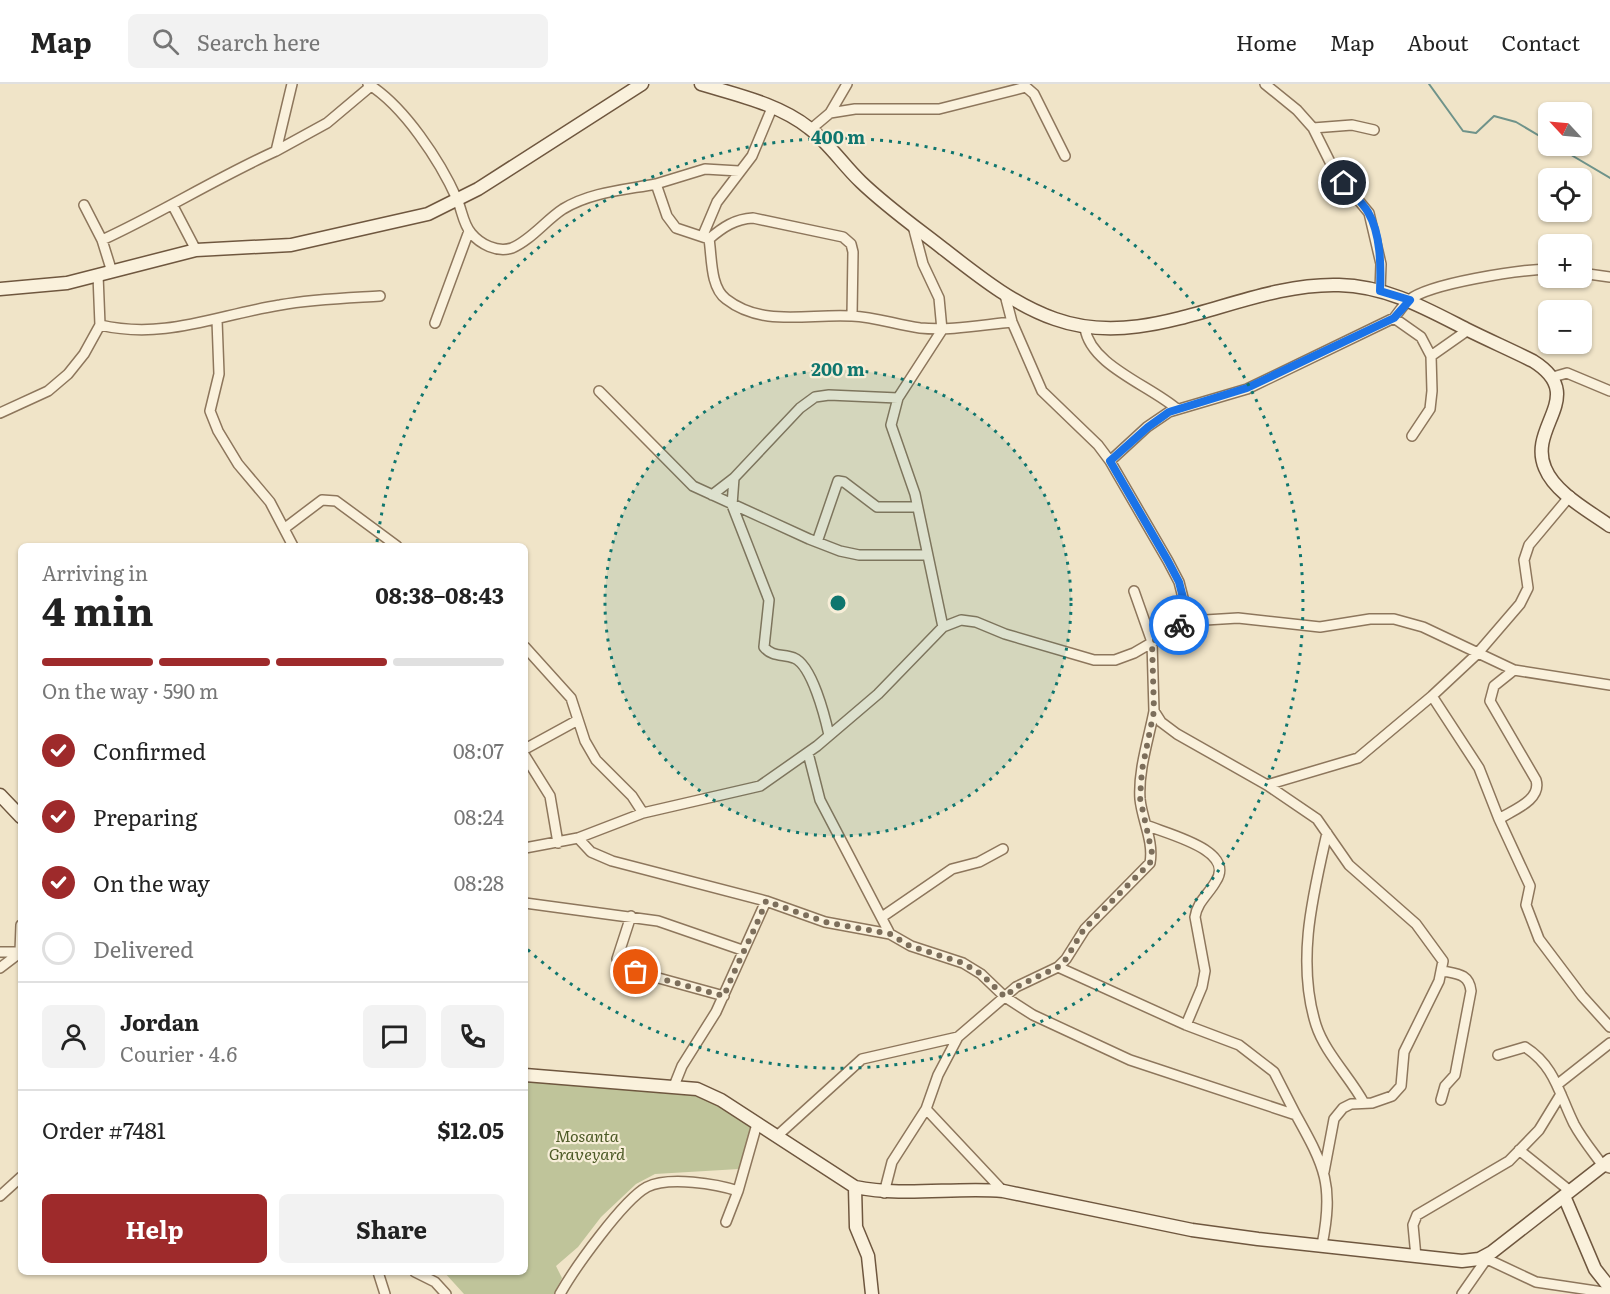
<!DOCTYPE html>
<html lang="en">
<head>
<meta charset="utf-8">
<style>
	body { margin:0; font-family:Literata,serif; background:#f2f2f2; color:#222; height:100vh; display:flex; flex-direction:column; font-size:22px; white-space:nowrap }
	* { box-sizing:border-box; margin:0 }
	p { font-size:20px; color:#767676 }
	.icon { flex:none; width:33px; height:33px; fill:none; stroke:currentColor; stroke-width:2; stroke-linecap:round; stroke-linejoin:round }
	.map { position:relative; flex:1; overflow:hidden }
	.panel { position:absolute; left:18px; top:459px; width:510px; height:732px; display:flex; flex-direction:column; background:#fff; border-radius:9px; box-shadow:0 2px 4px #0004 }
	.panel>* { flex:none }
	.needle { width:39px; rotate:296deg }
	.fabs { position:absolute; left:1538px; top:18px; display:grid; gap:12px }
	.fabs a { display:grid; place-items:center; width:54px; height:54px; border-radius:9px; background:#fff; box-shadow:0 2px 4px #0004; font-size:30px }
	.pin { position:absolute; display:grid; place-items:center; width:51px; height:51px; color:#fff; margin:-26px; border:3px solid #fff; border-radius:50%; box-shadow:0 2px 6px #0007 }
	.courier { position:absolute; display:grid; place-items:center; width:60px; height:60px; margin:-30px; border:4px solid #1a73e8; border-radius:50%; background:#fff; color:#222; box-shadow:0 2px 8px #0007 }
	.head em { font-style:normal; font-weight:700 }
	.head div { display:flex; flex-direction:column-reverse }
	.head { display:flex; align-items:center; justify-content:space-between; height:102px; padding:0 24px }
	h1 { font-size:39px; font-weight:700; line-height:45px }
	.bar { display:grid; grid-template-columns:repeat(4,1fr); gap:9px 6px; align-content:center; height:72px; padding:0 24px }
	.bar i { height:8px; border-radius:4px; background:#e0e0e0 }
	.bar .active { background:#9e2a2b }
	.bar p { grid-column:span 4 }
	.line { display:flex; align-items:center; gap:15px; padding:0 24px; border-top:2px solid #e0e0e0 }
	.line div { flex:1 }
	.round { display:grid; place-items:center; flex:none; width:63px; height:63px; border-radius:9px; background:#f2f2f2 }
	ol { padding:0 24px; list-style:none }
	li { display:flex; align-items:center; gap:18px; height:66px }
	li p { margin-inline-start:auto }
	li .icon { padding:6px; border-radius:50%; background:#9e2a2b; color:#fff; stroke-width:4 }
	li:last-child { color:#767676 }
	li i { width:33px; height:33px; border:3px solid #e0e0e0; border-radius:50% }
	.primary-button { display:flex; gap:12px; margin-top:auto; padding:12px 24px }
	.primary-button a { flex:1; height:69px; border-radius:9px; background:#9e2a2b; color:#fff; font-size:24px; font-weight:700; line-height:69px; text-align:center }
	.primary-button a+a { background:#f2f2f2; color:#222 }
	header { display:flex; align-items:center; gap:36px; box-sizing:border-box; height:84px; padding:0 30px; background:#fff; border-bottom:2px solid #e0e0e0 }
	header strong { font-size:28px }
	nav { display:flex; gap:33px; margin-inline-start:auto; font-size:21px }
	.search { width:420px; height:54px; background:#f2f2f2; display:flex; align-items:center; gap:15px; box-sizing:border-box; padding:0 21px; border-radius:9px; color:#767676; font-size:22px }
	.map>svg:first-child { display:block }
	.cemetery { fill:#bfc49a }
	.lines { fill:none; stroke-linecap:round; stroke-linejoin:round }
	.stream { stroke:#6f938a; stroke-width:2 }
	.street-casing { stroke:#8d765c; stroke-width:12 }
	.secondary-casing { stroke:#6f573f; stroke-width:15 }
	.street { stroke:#faf1dc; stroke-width:9 }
	.secondary { stroke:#faf1dc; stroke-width:12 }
	.done { stroke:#7c6e5b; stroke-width:6; stroke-dasharray:0 10.8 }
	.route { stroke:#1a73e8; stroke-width:8 }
	.ring { fill:none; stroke:#0f766e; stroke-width:3; stroke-dasharray:3 6 }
	.labels { text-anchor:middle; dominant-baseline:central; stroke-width:4.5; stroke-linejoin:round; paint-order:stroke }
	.park-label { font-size:16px; font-style:italic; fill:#4d5a26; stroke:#f7eed8 }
	.centre { fill:#0f766e; stroke:#f7eed8; stroke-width:3 }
	.ring-label { font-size:18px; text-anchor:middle; font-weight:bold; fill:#0f766e; stroke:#f7eed8; stroke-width:4.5; stroke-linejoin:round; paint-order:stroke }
</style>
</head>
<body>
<header>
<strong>Map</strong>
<div class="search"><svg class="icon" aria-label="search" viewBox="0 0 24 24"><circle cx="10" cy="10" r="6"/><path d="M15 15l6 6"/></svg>Search here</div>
<nav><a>Home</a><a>Map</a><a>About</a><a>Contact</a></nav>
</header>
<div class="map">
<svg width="1610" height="1210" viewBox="0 0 1610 1210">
	<rect width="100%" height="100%" fill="#f0e4c8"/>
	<path class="cemetery" d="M525 993 692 1007 751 1041 739 1085 655 1090 636 1100 601 1133 578 1163 556 1182 562 1194 554 1210H464L444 1188H525Z"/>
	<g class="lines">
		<path class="stream" d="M1429 0 1463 47 1476 49 1494 32 1516 38 1548 57
			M1556 62 1610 94"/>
		<defs>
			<path id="street" d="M368 0C404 22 440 77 457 115 462 126 463 140 471 149 480 160 497 169 512 164 531 156 546 136 563 125 591 108 624 106 656 100L667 132 676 144 709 155C712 173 710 203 726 215 763 244 810 229 852 232 875 233 897 241 920 244 950 247 981 241 1012 238
				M1265 0 1297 26 1313 44 1335 88 1369 129 1381 180 1380 207
				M830 29 855 25H939L1026 3 1034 10 1065 72
				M1313 44 1352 41 1374 46
				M811 45 830 29 847 0
				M276 67 327 39 371 2
				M656 100 705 85 739 87
				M84 121 102 156 112 188
				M173 122 196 166
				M913 142 923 180 939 214 942 246 898 314 891 341 915 410 943 543
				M703 151 717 118 752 72 772 24
				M709 155C723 143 735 135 753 134L843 153 851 160 853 168 852 232
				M102 156C161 129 216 94 276 67L292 0
				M1581 189 1610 193
				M1005 211 1012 238 1042 307 1098 361 1110 377 1168 477 1179 498 1189 537
				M1394 234 1421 253 1431 272 1432 307 1430 325 1412 352
				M217 236 219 290 210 327 218 347 238 380 270 418 293 462
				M435 239 469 147
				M100 241C165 256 217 231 280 221 313 215 347 214 380 212
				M1085 244C1090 281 1149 301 1177 325
				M1431 272 1468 246
				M1553 293 1567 289 1610 307
				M599 307 693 402 809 455 840 467 859 471H926
				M0 329 48 307 68 290 84 270 100 241 98 191
				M1110 377 1147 343 1169 328 1247 305 1394 234C1399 228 1403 221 1409 216 1430 199 1519 186 1548 185
				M734 394 732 421 769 516 764 563C772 573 783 570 794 574 812 581 825 633 829 651
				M712 411 734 394 800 324 815 313 829 311 898 314
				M285 444 322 416 336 417 397 462
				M817 458 838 397 844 398 877 423H917
				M1134 507 1152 558 1154 627 1161 638 1177 650 1267 701 1317 735 1349 781 1416 840 1443 877 1439 897 1404 968 1401 1002 1392 1012 1372 1019 1351 1020 1343 1024 1334 1035 1324 1088
				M525 563 571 614 585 657 596 676 632 712 643 729
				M1432 612 1479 684 1499 735C1513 726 1542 716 1536 696L1490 617 1494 602 1514 586
				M525 665 578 636
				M808 669 820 716 890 850 911 862 963 879 981 890 1005 913 1033 931 1130 976 1296 1031C1325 1083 1334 1101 1322 1161
				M525 672 550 712 558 759
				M1267 701 1358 674 1432 612 1477 570 1520 520 1528 504 1524 476 1529 461 1570 412
				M1499 735 1530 802 1526 821 1539 855 1582 912 1610 943
				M1146 741C1167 750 1236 766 1216 797 1209 810 1197 818 1195 833L1205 887 1202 903 1186 941
				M1327 749C1313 811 1296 877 1316 941 1325 969 1350 993 1364 1019
				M578 754 591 768 612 777 766 817 825 838 890 850
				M525 764 578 754 643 729 760 702 817 662 878 610 943 543 961 536 976 538 1005 550 1094 576H1115L1134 569 1189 537 1238 534 1320 543 1370 535H1394L1423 543 1514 586 1610 601
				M525 819 658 837 742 866
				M631 832 617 875 622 884 724 912
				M882 833 952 785 979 778 1003 765
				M0 868H20L21 841
				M1058 883 1186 941 1239 961 1274 988 1296 1031
				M0 884 21 868
				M1498 971 1525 963C1555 982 1559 1010 1574 1040 1582 1055 1593 1068 1603 1082L1610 1084
				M1558 1000 1610 959
				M674 1002 682 982 716 928 766 817
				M1441 1016 1445 1002 1455 991 1471 907C1469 890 1458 890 1443 887
				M926 1025 1003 1107
				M777 1052 862 975 958 953
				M1519 1066 1570 1107
				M884 1109 892 1078 926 1025 938 991 958 953 1016 903 1058 883 1066 875 1085 845 1150 779C1154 757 1142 736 1140 715 1138 686 1149 654 1154 627
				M0 1112 21 1093
				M726 1138 738 1107 757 1040
				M1416 1173 1413 1141 1417 1131 1509 1077 1539 1046 1561 1010
				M1487 1175 1536 1198 1610 1209
				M378 1188 385 1210
				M415 1188 435 1198 446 1210
				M560 1210C574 1185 623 1116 647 1103 669 1092 717 1100 738 1107
				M1462 1210 1490 1170"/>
			<path id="secondary" d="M701 0C737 11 779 20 809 44 829 59 843 81 861 98 886 122 914 142 941 163 976 190 1012 220 1055 235 1150 269 1243 198 1339 201 1386 202 1425 224 1466 245 1488 256 1511 266 1533 277 1589 312 1527 342 1545 384 1555 409 1589 427 1610 442
				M0 205 67 199 196 166 291 161 428 130 478 105 642 0
				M0 711 21 733
				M525 991 697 1005 721 1016 855 1103C905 1113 953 1103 1003 1107L1192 1146 1258 1155 1462 1177 1479 1175 1492 1168 1610 1076
				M855 1103 856 1143 868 1172 872 1210
				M1564 1112 1595 1185 1610 1204"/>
		</defs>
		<use href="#street" class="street-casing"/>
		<use href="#secondary" class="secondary-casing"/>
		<use href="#street" class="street"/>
		<use href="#secondary" class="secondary"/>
	</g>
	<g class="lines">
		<path class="done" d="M636 888 724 912C737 879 754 849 766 817L825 838 890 850 910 862 963 879 981 890 1005 913 1016 903 1058 883 1066 875 1084 845 1150 779 1152 769 1140 714 1142 686 1154 627 1152 558 1179 541"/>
		<path class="route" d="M1179 541 1189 537 1179 498 1168 477 1110 377 1148 343 1169 328 1247 304 1394 234 1410 216 1380 207C1381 182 1381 150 1368 128 1362 118 1352 109 1344 99"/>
	</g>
	<circle cx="838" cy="519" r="233" fill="#0f766e" fill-opacity=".12"/>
	<g class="ring">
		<circle cx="838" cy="519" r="233"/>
		<path d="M377 458A465 465 0 1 1 527 865"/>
	</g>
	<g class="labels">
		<g class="park-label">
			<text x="587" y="1051">Mosanta<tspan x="587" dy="18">Graveyard</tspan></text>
		</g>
	</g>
	<circle cx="838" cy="519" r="9" class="centre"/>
	<g class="ring-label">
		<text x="838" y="60">400 m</text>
		<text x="838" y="292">200 m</text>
	</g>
</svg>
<div class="fabs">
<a><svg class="needle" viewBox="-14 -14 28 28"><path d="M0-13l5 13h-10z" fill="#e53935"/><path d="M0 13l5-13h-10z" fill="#767676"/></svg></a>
<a><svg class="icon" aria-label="locate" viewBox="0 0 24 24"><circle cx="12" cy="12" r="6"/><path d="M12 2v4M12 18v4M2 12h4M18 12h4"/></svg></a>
<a>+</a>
<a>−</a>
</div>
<div class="pin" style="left:636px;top:888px;background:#ea580c"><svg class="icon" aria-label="bag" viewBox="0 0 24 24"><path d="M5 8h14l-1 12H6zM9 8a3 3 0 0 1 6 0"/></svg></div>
<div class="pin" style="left:1344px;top:99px;background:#1f2937"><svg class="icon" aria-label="home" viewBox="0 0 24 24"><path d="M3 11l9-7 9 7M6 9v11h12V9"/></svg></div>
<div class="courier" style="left:1179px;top:541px"><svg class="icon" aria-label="bike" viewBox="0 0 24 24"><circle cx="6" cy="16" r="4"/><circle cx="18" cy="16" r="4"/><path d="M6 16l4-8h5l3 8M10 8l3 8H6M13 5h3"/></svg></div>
<section class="panel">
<div class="head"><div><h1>4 min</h1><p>Arriving in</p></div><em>08:38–08:43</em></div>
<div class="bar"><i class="active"></i><i class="active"></i><i class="active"></i><i></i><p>On the way · 590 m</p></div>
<ol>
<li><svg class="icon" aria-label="check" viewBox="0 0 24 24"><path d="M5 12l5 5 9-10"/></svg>Confirmed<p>08:07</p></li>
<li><svg class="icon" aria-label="check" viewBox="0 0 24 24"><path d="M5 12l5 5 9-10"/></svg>Preparing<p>08:24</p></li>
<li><svg class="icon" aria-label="check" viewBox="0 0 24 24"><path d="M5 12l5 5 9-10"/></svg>On the way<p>08:28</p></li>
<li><i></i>Delivered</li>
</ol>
<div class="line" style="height:108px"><a class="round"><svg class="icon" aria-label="person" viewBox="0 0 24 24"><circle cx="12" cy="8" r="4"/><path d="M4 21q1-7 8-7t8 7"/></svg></a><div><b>Jordan</b><p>Courier · 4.6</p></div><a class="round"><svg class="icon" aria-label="chat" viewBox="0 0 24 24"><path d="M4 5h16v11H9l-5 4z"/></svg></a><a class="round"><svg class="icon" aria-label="phone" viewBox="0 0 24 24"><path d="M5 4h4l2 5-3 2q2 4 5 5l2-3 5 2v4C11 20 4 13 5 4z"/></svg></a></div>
<div class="line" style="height:78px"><div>Order #7481</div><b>$12.05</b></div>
<div class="primary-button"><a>Help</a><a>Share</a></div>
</section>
</div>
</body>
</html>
